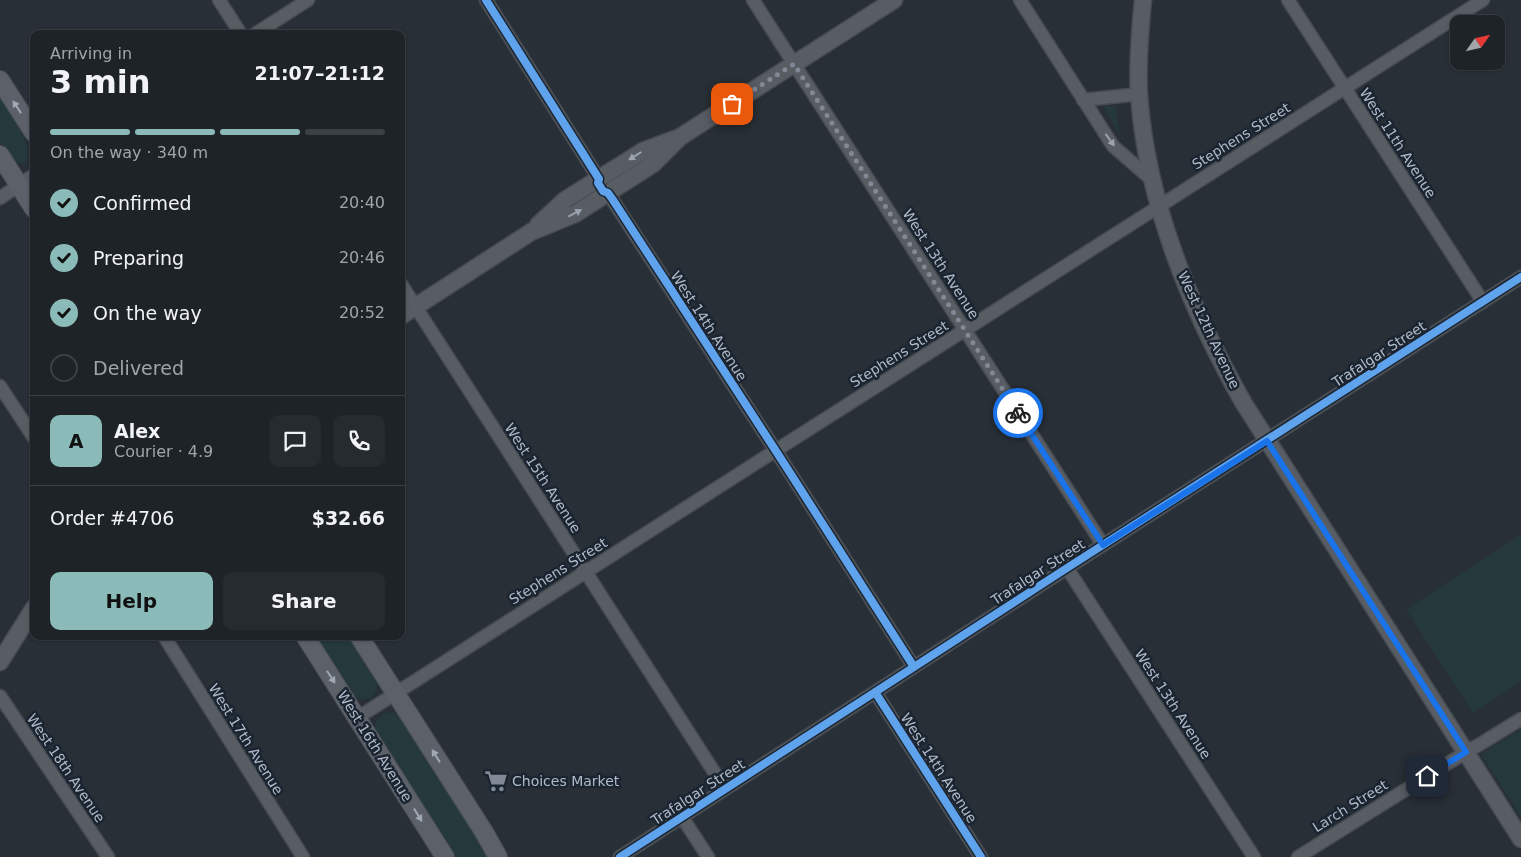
<!DOCTYPE html>
<html lang="en">
<head>
<meta charset="utf-8">
<style>
	body { margin:0; font-family:"DejaVu Sans",sans-serif; background:#262b30; color:#f1f3f6; height:100vh; display:flex; flex-direction:column; font-size:19px; white-space:nowrap }
	* { box-sizing:border-box; margin:0 }
	p { font-size:16px; color:#a1a4a8 }
	.icon { flex:none; width:28px; height:28px; fill:none; stroke:currentColor; stroke-width:2; stroke-linecap:round; stroke-linejoin:round }
	.map { position:relative; flex:1; overflow:hidden }
	.side { position:absolute; left:30px; top:30px; width:375px; height:610px; display:flex; flex-direction:column; background:#1e2328; border-radius:10px; box-shadow:0 1px 4px #0004,0 0 0 1px #3c4045 }
	.side>* { flex:none }
	.needle { width:32px; rotate:56deg }
	.controls { position:absolute; left:1450px; top:15px; display:grid; gap:10px }
	.controls a { display:grid; place-items:center; width:55px; height:55px; border-radius:10px; background:#1e2328; box-shadow:0 1px 4px #0004,0 0 0 1px #3c4045; font-size:25px }
	.pin { position:absolute; display:grid; place-items:center; width:42px; height:42px; color:#fff; margin:-21px; border-radius:10px; box-shadow:0 2px 8px #0006 }
	.courier { position:absolute; display:grid; place-items:center; width:50px; height:50px; margin:-25px; border:4px solid #1a73e8; border-radius:50%; background:#fff; color:#222; box-shadow:0 1px 6px #0007 }
	.overview em { font-style:normal; font-weight:800 }
	.overview div { display:flex; flex-direction:column-reverse }
	.overview { display:flex; align-items:center; justify-content:space-between; height:85px; padding:0 20px }
	h1 { font-size:32px; font-weight:800; line-height:38px }
	.bar { display:grid; grid-template-columns:repeat(4,1fr); gap:8px 5px; align-content:center; height:60px; padding:0 20px }
	.bar i { height:6px; border-radius:4px; background:#3c4045 }
	.bar .selected { background:#8bbbb9 }
	.bar p { grid-column:span 4 }
	.line { display:flex; align-items:center; gap:12px; padding:0 20px; border-top:1px solid #3c4045 }
	.line div { flex:1 }
	.round { display:grid; place-items:center; flex:none; width:52px; height:52px; border-radius:10px; background:#262b30 }
	ol { padding:0 20px; list-style:none }
	li { display:flex; align-items:center; gap:15px; height:55px }
	li p { margin-inline-start:auto }
	li .icon { padding:5px; border-radius:50%; background:#8bbbb9; color:#111; stroke-width:4 }
	li:last-child { color:#a1a4a8 }
	li i { width:28px; height:28px; border:2px solid #3c4045; border-radius:50% }
	.cta { display:flex; gap:10px; margin-top:auto; padding:10px 20px }
	.cta a { flex:1; height:58px; border-radius:10px; background:#8bbbb9; color:#111; font-size:20px; font-weight:800; line-height:58px; text-align:center }
	.cta a+a { background:#262b30; color:#f1f3f6 }
	.map>svg:first-child { display:block }
	.green { fill:#25393c }
	.lines { fill:none; stroke-linecap:round; stroke-linejoin:round }
	.minor-casing { stroke:#464b51; stroke-width:15 }
	.tertiary-casing { stroke:#464b51; stroke-width:19 }
	.secondary-casing { stroke:#464b51; stroke-width:20 }
	.minor { stroke:#585d64; stroke-width:12 }
	.tertiary { stroke:#585d64; stroke-width:16 }
	.secondary { stroke:#5c6169; stroke-width:18 }
	.cycleway-casing { stroke:#1b2531; stroke-width:11 }
	.cycleway { stroke:#60a3ed; stroke-width:8 }
	.oneway { fill:#a0a8b5 }
	.oneway2 { fill:#9ba3af }
	.done { stroke:#818995; stroke-width:5; stroke-dasharray:0 9 }
	.route { stroke:#1a73e8; stroke-width:6 }
	.labels { text-anchor:middle; dominant-baseline:central; stroke-width:5; stroke-linejoin:round; paint-order:stroke }
	.street-label { font-size:14px; fill:#b1bac8; stroke:#1b2531 }
	.poi-label { font-size:14px; fill:#b1bac8; stroke:#1b2531; text-anchor:start }
</style>
</head>
<body>
<div class="map">
<svg width="1521" height="857" viewBox="0 0 1521 857">
	<rect width="100%" height="100%" fill="#282f36"/>
	<path class="green" d="M0 91 8 104 28 148 26 162 23 164 16 162 0 143Z
		M1104 105 1116 107 1119 134 1103 106Z
		M1521 535V682L1473 713 1406 609Z
		M314 636H350L376 677C382 695 367 706 351 695Z
		M392 712 401 717 491 857H455L376 733C373 721 380 713 392 712Z
		M1521 729V817L1481 754Z"/>
	<g class="lines">
		<defs>
			<path id="minor" d="M219 0 241 34
				M486 0 599 179
				M753 0 1103 545
				M1020 0 1113 146 1151 179
				M1288 0 1483 302
				M255 34 308 0
				M1083 100 1139 94
				M608 193 785 465 914 667
				M0 198 34 175
				M401 284 725 789
				M0 386 34 438
				M1067 568 1254 857
				M164 636 303 857
				M875 692 981 857
				M0 696 108 857
				M357 718 789 442 1483 0
				M682 817 708 857
				M620 857 1067 568 1521 277
				M1298 857 1466 752 1482 743 1521 719"/>
			<path id="tertiary" d="M1143 0C1140 31 1137 64 1139 95 1147 204 1190 308 1243 402L1521 839
				M538 225 565 200 643 151 675 139
				M401 316 531 232 575 214 653 164 680 137 894 0
				M0 662 34 608"/>
			<path id="secondary" d="M0 80 34 133
				M0 155 34 209
				M305 636 445 857
				M359 636 484 832 498 857"/>
		</defs>
		<use href="#minor" class="minor-casing"/>
		<use href="#tertiary" class="tertiary-casing"/>
		<use href="#secondary" class="secondary-casing"/>
		<use href="#minor" class="minor"/>
		<use href="#tertiary" class="tertiary"/>
		<use href="#secondary" class="secondary"/>
		<defs>
			<path id="cycleway" d="M486 0 599 179 598 183 603 191 608 193 613 200 785 465 914 667
				M875 692 981 857
				M620 857 1067 568 1521 277"/>
		</defs>
		<use href="#cycleway" class="cycleway-casing"/>
		<use href="#cycleway" class="cycleway"/>
	</g>
	<defs><path id="oneway-solid" d="M-6-.8H1V-3.2L6.5 0L1 3.2V.8H-6Z" transform="scale(1.25)"/></defs>
	<g class="oneway">
		<use href="#oneway-solid" transform="translate(17 107) rotate(-123)"/>
		<use href="#oneway-solid" transform="translate(331 677) rotate(57)"/>
		<use href="#oneway-solid" transform="translate(436 756) rotate(-122)"/>
		<use href="#oneway-solid" transform="translate(418 815) rotate(58)"/>
	</g>
	<g class="oneway2">
		<use href="#oneway-solid" transform="translate(1110 140) rotate(54)"/>
		<use href="#oneway-solid" transform="translate(635 156) rotate(148)"/>
		<use href="#oneway-solid" transform="translate(575 213) rotate(-28)"/>
	</g>
	<g class="lines">
		<path class="done" d="M732 104 794 64 1018 413"/>
		<path class="route" d="M1018 413 1103 545 1267 441 1466 752 1427 776"/>
	</g>
	<defs>
		<symbol id="supermarket-bare" viewBox="-9 -9 18 18"><path d="M-6-5.5h2.5l.6 2H6L4.5 2H-2.5L-4.4-4H-6ZM-1.5 3.2a1.3 1.3 0 1 0 .1 0ZM3 3.2a1.3 1.3 0 1 0 .1 0Z" fill="#818995" stroke="#1b2531" stroke-width="2.5" paint-order="stroke"/></symbol>
	</defs>
	<g fill-rule="evenodd">
		<use href="#supermarket-bare" x="480" y="765" width="32" height="32"/>
	</g>
	<g class="labels">
		<g class="street-label">
			<text transform="translate(1241 136) rotate(-32)">Stephens Street</text>
			<text transform="translate(1398 143) rotate(57)">West 11th Avenue</text>
			<text transform="translate(941 264) rotate(57)">West 13th Avenue</text>
			<text transform="translate(709 326) rotate(57)">West 14th Avenue</text>
			<text transform="translate(1209 330) rotate(65)">West 12th Avenue</text>
			<text transform="translate(899 354) rotate(-32)">Stephens Street</text>
			<text transform="translate(1379 354) rotate(-33)">Trafalgar Street</text>
			<text transform="translate(543 478) rotate(57)">West 15th Avenue</text>
			<text transform="translate(558 571) rotate(-32)">Stephens Street</text>
			<text transform="translate(1038 572) rotate(-33)">Trafalgar Street</text>
			<text transform="translate(1173 704) rotate(57)">West 13th Avenue</text>
			<text transform="translate(246 739) rotate(58)">West 17th Avenue</text>
			<text transform="translate(375 746) rotate(58)">West 16th Avenue</text>
			<text transform="translate(66 768) rotate(56)">West 18th Avenue</text>
			<text transform="translate(939 768) rotate(57)">West 14th Avenue</text>
			<text transform="translate(698 792) rotate(-33)">Trafalgar Street</text>
			<text transform="translate(1350 806) rotate(-32)">Larch Street</text>
		</g>
		<g class="poi-label">
			<text x="512" y="781">Choices Market</text>
		</g>
	</g>
</svg>
<div class="controls">
<a><svg class="needle" viewBox="-14 -14 28 28"><path d="M0-13l5 13h-10z" fill="#e53935"/><path d="M0 13l5-13h-10z" fill="#a1a4a8"/></svg></a>
</div>
<div class="pin" style="left:732px;top:104px;background:#ea580c"><svg class="icon" aria-label="bag" viewBox="0 0 24 24"><path d="M5 8h14l-1 12H6zM9 8a3 3 0 0 1 6 0"/></svg></div>
<div class="pin" style="left:1427px;top:776px;background:#1f2937"><svg class="icon" aria-label="home" viewBox="0 0 24 24"><path d="M3 11l9-7 9 7M6 9v11h12V9"/></svg></div>
<div class="courier" style="left:1018px;top:413px"><svg class="icon" aria-label="bike" viewBox="0 0 24 24"><circle cx="6" cy="16" r="4"/><circle cx="18" cy="16" r="4"/><path d="M6 16l4-8h5l3 8M10 8l3 8H6M13 5h3"/></svg></div>
<section class="side">
<div class="overview"><div><h1>3 min</h1><p>Arriving in</p></div><em>21:07–21:12</em></div>
<div class="bar"><i class="selected"></i><i class="selected"></i><i class="selected"></i><i></i><p>On the way · 340 m</p></div>
<ol>
<li><svg class="icon" aria-label="check" viewBox="0 0 24 24"><path d="M5 12l5 5 9-10"/></svg>Confirmed<p>20:40</p></li>
<li><svg class="icon" aria-label="check" viewBox="0 0 24 24"><path d="M5 12l5 5 9-10"/></svg>Preparing<p>20:46</p></li>
<li><svg class="icon" aria-label="check" viewBox="0 0 24 24"><path d="M5 12l5 5 9-10"/></svg>On the way<p>20:52</p></li>
<li><i></i>Delivered</li>
</ol>
<div class="line" style="height:90px"><b class="round" style="background:#8bbbb9;color:#111">A</b><div><b>Alex</b><p>Courier · 4.9</p></div><a class="round"><svg class="icon" aria-label="chat" viewBox="0 0 24 24"><path d="M4 5h16v11H9l-5 4z"/></svg></a><a class="round"><svg class="icon" aria-label="phone" viewBox="0 0 24 24"><path d="M5 4h4l2 5-3 2q2 4 5 5l2-3 5 2v4C11 20 4 13 5 4z"/></svg></a></div>
<div class="line" style="height:65px"><div>Order #4706</div><b>$32.66</b></div>
<div class="cta"><a>Help</a><a>Share</a></div>
</section>
</div>
</body>
</html>
